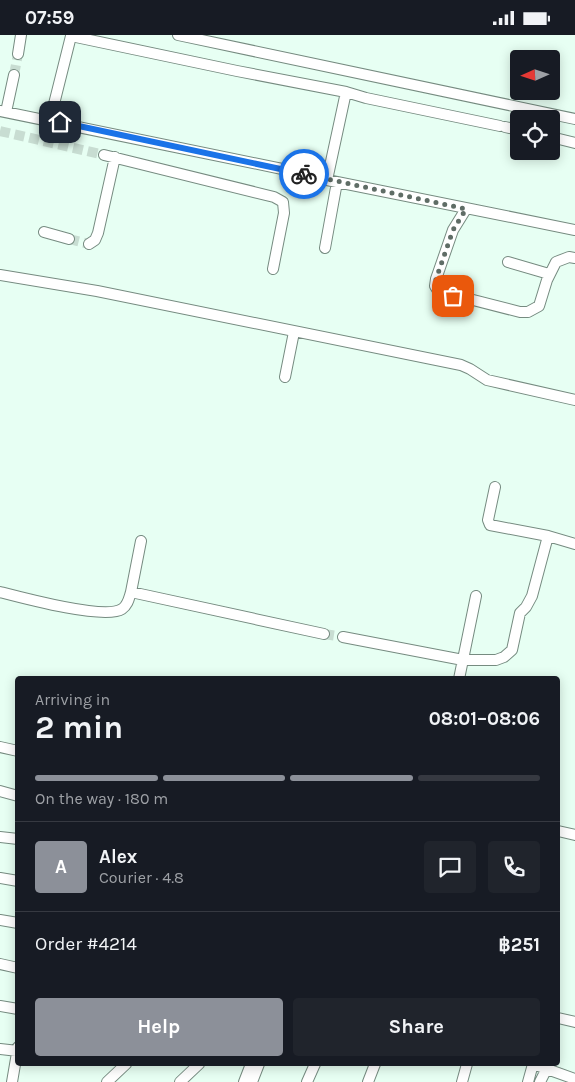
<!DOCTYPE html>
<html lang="en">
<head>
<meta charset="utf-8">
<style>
	body { margin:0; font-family:Karla,sans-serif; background:#20242c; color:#f1f3f6; height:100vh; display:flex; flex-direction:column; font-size:19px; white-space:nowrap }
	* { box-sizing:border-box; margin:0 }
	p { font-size:16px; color:#9ea1a6 }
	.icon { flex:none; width:28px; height:28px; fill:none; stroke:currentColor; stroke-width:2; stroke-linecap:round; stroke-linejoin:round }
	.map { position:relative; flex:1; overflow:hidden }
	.sheet { position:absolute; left:15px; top:641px; width:545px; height:390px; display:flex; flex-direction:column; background:#171b24; border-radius:5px; box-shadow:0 2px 12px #0003 }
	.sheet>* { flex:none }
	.needle { width:32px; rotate:267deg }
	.buttons { position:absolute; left:510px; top:15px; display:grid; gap:10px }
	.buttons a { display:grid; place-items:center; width:50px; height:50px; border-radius:5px; background:#171b24; box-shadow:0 2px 12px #0003; font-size:25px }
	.pin { position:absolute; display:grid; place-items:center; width:42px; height:42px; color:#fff; margin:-21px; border-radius:10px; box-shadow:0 2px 8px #0006 }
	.courier { position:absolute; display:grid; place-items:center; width:50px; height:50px; margin:-25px; border:4px solid #1a73e8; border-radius:50%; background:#fff; color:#222; box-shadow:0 1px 6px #0007 }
	.overview em { font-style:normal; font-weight:700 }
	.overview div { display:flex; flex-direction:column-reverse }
	.overview { display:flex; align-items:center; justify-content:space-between; height:85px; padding:0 20px }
	h1 { font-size:32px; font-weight:700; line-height:38px }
	.bar { display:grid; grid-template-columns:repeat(4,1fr); gap:8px 5px; align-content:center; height:60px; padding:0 20px }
	.bar i { height:6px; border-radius:4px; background:#363941 }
	.bar .current { background:#8c9099 }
	.bar p { grid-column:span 4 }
	.line { display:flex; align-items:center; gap:12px; padding:0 20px; border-top:1px solid #363941 }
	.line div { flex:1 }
	.round { display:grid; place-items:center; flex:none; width:52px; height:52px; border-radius:5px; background:#20242c }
	.primary-button { display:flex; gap:10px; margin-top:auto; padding:10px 20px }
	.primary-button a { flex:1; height:58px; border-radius:5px; background:#8c9099; color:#fff; font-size:20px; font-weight:700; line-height:58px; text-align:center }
	.primary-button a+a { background:#20242c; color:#f1f3f6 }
	.status { display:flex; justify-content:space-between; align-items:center; height:35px; padding:0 25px; background:#171b24; direction:ltr }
	.status svg { height:14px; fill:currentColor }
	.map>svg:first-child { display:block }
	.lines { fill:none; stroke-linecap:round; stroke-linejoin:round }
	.minor-tunnel { stroke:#c8ddd2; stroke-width:10; stroke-dasharray:10 5; stroke-linecap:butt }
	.minor-casing { stroke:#768b80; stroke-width:12 }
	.minor { stroke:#fff; stroke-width:10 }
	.done { stroke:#5f6d66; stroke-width:5; stroke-dasharray:0 9 }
	.route { stroke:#1a73e8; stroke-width:6 }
</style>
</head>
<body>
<div class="status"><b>07:59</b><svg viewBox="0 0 49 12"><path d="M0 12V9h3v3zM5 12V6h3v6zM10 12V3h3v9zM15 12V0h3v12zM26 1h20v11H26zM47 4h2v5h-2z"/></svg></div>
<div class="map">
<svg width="575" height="1047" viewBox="0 0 575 1047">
	<rect width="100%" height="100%" fill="#e7fff3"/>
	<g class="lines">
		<path class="minor-tunnel" d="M14 40 18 19
			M0 96 104 120
			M69 204 89 209
			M324 599 343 602"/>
		<defs>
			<path id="minor" d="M178 0 575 84
				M18 19 21 0
				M346 57 366 63 500 91
				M0 76 287 135 327 145 575 195
				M6 77 14 40
				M50 85 71 1 237 36 346 57 327 145
				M505 92 519 95
				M551 102 575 108
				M104 120 274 162 283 167 284 178 273 234
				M466 174 453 195 436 244 435 251 438 256 520 277H528L539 271 547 245 556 227 569 222 575 223
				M44 197 69 204
				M89 209 95 205 98 198 115 122
				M325 213 337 147
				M508 227 549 239
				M0 240 97 256 461 330 470 334 487 345 575 365
				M285 342 294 297
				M495 452 488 485 490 490 548 501
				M0 557C23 563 105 585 122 574 128 570 129 563 131 557L324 599
				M131 557 141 506
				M343 602 463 625H496L504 622 512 615 520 578 526 572 532 561 548 501 575 509
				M459 644 476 561
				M0 712 18 716
				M0 756 18 761
				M558 796 575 800
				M0 802 18 804
				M0 843 18 846
				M0 885 18 888
				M0 929 18 933
				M0 971 18 974
				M558 983 575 987
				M0 1014 18 1016
				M533 1029 575 1044
				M12 1047 18 1012
				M107 1047 126 1029
				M180 1047 199 1029
				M244 1047 251 1029
				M252 1047 259 1029
				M307 1047 315 1029
				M368 1047 375 1029
				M462 1047 467 1029
				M528 1047 533 1029
				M540 1047 546 1035"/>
		</defs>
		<use href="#minor" class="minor-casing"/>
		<use href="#minor" class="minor"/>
	</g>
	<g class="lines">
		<path class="done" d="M304 139 466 174 453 195 436 244 435 251 438 256 453 261"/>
		<path class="route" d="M60 87 304 139"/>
	</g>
</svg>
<div class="buttons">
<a><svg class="needle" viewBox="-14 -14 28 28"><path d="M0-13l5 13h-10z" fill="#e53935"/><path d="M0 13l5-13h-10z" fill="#9ea1a6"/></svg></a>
<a><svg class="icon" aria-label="locate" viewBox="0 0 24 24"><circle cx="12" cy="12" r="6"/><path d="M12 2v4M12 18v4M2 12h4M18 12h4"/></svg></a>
</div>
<div class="pin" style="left:453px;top:261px;background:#ea580c"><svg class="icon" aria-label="bag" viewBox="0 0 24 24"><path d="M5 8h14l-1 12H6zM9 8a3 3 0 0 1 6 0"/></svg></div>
<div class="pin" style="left:60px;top:87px;background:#1f2937"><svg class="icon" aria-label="home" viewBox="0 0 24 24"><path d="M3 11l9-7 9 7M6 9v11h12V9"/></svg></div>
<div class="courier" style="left:304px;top:139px"><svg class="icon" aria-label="bike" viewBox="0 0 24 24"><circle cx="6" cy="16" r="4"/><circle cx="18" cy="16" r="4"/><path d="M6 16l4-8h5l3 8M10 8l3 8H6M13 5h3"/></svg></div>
<section class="sheet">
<div class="overview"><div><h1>2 min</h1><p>Arriving in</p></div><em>08:01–08:06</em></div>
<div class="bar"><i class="current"></i><i class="current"></i><i class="current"></i><i></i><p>On the way · 180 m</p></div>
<div class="line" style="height:90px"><b class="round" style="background:#8c9099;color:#fff">A</b><div><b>Alex</b><p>Courier · 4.8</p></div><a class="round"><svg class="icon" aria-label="chat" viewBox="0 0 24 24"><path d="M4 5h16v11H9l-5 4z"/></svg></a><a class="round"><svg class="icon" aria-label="phone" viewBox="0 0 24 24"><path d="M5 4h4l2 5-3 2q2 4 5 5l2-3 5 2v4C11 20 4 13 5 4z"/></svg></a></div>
<div class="line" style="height:65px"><div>Order #4214</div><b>฿251</b></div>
<div class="primary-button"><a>Help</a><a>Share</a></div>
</section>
</div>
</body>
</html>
